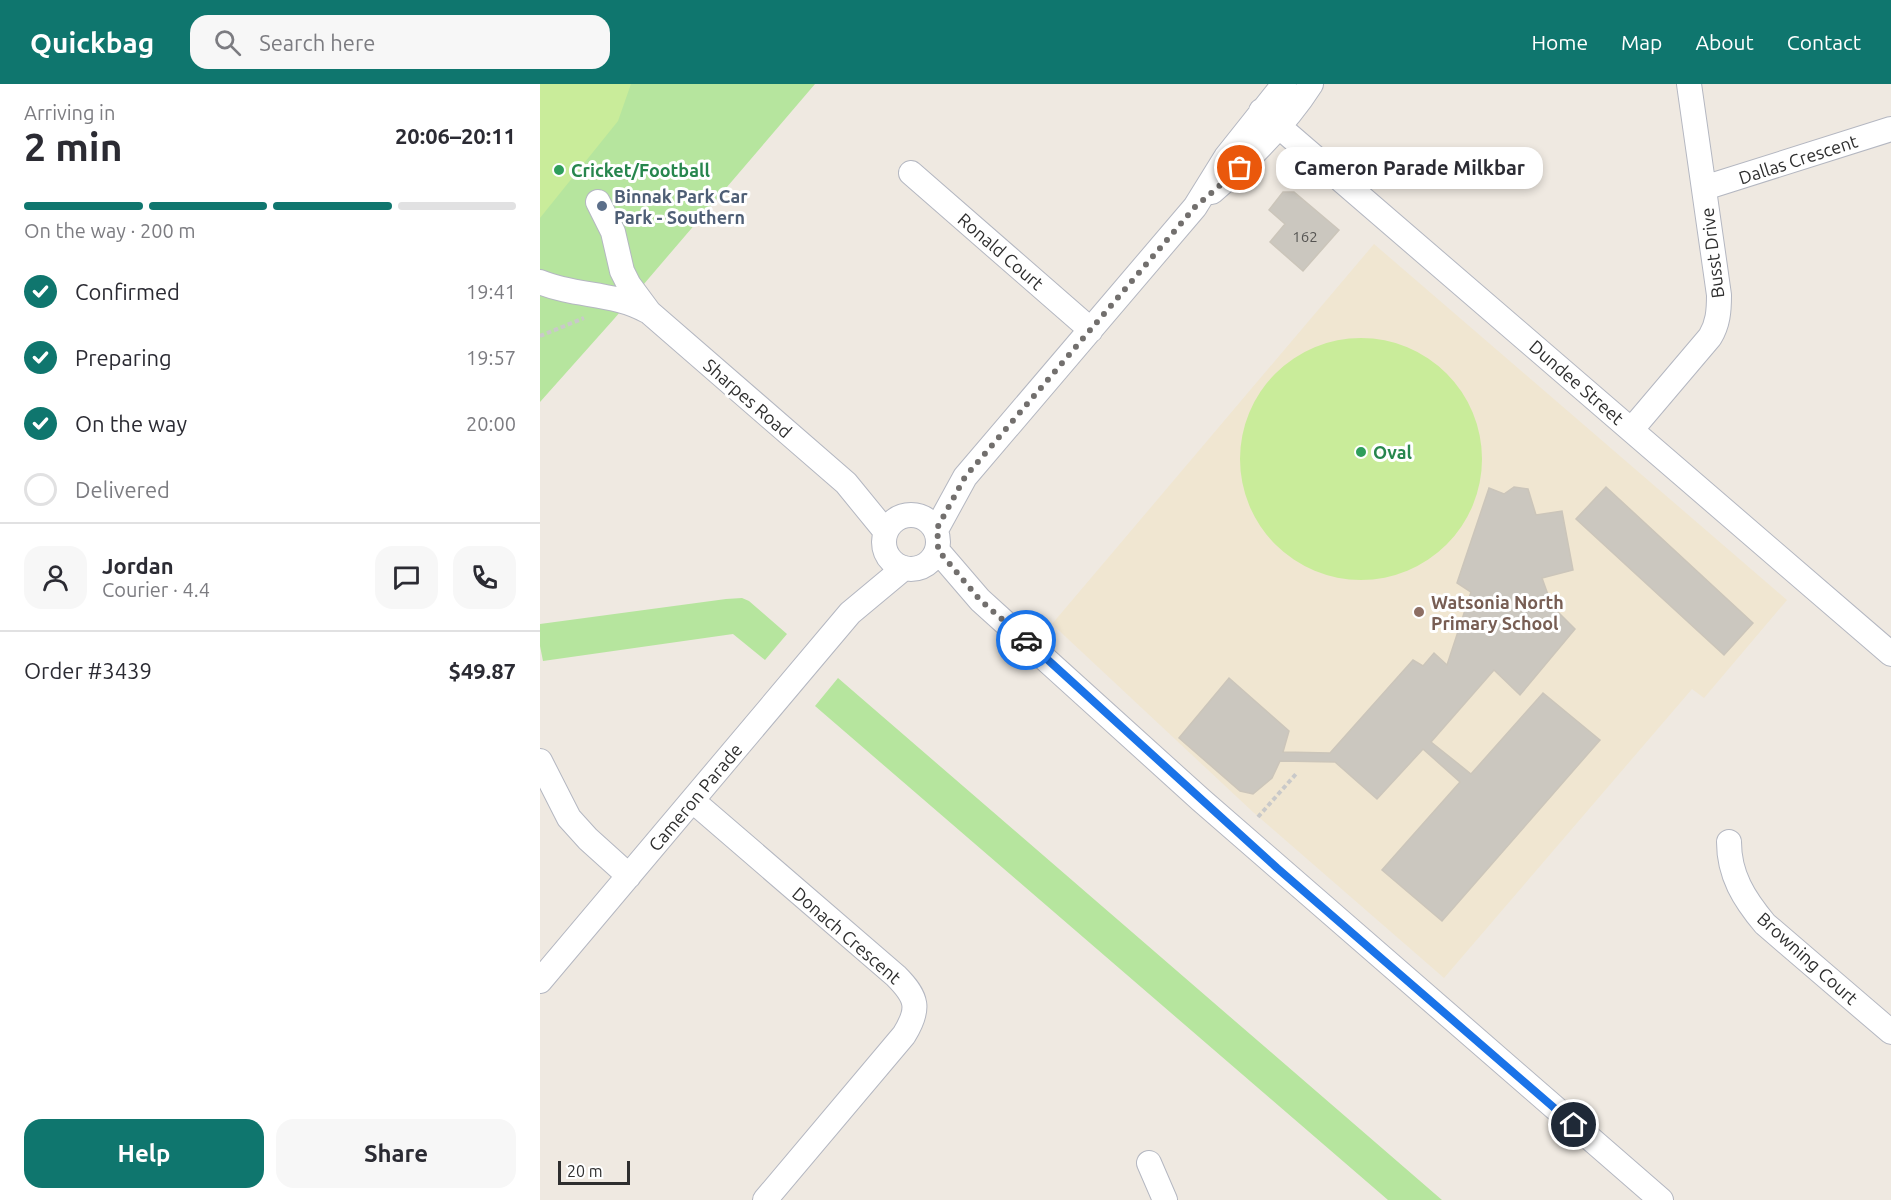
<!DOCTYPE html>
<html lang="en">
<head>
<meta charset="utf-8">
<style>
	body { margin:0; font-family:Ubuntu,sans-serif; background:#f7f7f7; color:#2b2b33; height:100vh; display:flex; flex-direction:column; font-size:22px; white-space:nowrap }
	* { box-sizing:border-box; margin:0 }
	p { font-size:20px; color:#7c7c81 }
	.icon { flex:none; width:33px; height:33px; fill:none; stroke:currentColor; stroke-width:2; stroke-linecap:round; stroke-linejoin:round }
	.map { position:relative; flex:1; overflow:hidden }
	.drawer { display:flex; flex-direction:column; background:#fff; width:540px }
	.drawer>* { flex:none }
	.scale { position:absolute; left:18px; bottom:15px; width:72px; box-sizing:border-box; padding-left:6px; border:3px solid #2e2e2e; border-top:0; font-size:16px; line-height:21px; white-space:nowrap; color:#2e2e2e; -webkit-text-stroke:4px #fff; paint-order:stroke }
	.pin { position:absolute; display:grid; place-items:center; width:51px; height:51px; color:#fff; margin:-26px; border:3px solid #fff; border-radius:50%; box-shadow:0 2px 6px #0007 }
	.courier { position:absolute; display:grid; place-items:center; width:60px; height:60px; margin:-30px; border:4px solid #1a73e8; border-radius:50%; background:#fff; color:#222; box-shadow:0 2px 8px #0007 }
	.bubble { position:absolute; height:42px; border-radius:18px; background:#fff; box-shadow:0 3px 9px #0003; font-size:20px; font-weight:700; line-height:42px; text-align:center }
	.summary em { font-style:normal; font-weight:700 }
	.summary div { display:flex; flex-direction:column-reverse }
	.summary { display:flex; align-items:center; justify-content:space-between; height:102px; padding:0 24px }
	h1 { font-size:39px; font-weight:700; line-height:45px }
	.bar { display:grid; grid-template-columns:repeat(4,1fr); gap:9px 6px; align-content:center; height:72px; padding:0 24px }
	.bar i { height:8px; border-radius:4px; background:#e1e1e2 }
	.bar .on { background:#0f766e }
	.bar p { grid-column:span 4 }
	.line { display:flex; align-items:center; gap:15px; padding:0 24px; border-top:2px solid #e1e1e2 }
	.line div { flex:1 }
	.round { display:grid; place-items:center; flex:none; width:63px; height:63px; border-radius:18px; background:#f7f7f7 }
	ol { padding:0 24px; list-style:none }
	li { display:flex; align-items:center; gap:18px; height:66px }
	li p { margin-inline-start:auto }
	li .icon { padding:6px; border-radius:50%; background:#0f766e; color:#fff; stroke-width:4 }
	li:last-child { color:#7c7c81 }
	li i { width:33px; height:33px; border:3px solid #e1e1e2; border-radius:50% }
	.button { display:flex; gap:12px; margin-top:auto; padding:12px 24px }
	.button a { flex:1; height:69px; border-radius:18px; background:#0f766e; color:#fff; font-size:24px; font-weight:700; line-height:69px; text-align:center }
	.button a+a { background:#f7f7f7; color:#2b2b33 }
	header { display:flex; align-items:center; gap:36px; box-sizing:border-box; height:84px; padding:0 30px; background:#0f766e; color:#fff }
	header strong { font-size:28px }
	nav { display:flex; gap:33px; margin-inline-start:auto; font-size:21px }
	.search { width:420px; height:54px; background:#f7f7f7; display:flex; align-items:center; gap:15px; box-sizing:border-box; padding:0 21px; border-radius:18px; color:#7c7c81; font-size:22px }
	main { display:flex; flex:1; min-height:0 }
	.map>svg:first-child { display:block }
	.education { fill:#f0e6d1 }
	.green { fill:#b6e59e }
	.pitch { fill:#c9ec9a }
	.building { fill:#cbc7bf; stroke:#cbc5ba; stroke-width:1.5 }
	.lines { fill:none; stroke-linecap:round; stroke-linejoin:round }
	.minor-casing { stroke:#b4b7c1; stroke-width:26 }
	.path { stroke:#c9c9c9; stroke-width:4; stroke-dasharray:4.5 3; stroke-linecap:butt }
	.minor { stroke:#fff; stroke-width:24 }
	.done { stroke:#726f6d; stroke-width:6; stroke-dasharray:0 10.8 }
	.route { stroke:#1a73e8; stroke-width:8 }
	.leisure-dot { fill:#2e9e5b; stroke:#fff; stroke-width:2 }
	.service-dot { fill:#5c6f8a; stroke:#fff; stroke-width:2 }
	.education-dot { fill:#8d6e63; stroke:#fff; stroke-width:2 }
	.labels { text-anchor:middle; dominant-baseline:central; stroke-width:6; stroke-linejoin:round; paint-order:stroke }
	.number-label { font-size:15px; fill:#555452 }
	.street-label { font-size:18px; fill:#2e2e2e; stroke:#fff }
	.leisure-label { font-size:18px; font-weight:bold; fill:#27864d; stroke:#fff; text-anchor:start }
	.service-label { font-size:18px; font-weight:bold; fill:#4e5e75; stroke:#fff; text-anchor:start }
	.education-label { font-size:18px; font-weight:bold; fill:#785e54; stroke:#fff; text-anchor:start }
</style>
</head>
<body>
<header>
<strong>Quickbag</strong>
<div class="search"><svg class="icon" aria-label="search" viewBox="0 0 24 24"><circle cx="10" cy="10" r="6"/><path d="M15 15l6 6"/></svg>Search here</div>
<nav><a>Home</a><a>Map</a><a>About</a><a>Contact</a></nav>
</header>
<main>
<section class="drawer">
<div class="summary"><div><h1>2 min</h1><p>Arriving in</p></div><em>20:06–20:11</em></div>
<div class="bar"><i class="on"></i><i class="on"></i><i class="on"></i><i></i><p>On the way · 200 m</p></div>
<ol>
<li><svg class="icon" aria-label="check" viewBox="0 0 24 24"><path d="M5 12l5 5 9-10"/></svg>Confirmed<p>19:41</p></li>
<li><svg class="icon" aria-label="check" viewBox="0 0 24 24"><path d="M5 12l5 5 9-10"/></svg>Preparing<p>19:57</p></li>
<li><svg class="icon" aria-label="check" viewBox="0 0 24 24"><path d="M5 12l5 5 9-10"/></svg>On the way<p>20:00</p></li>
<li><i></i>Delivered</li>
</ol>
<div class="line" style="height:108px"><a class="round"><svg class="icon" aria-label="person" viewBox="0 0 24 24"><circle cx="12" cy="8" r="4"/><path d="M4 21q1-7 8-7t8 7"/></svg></a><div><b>Jordan</b><p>Courier · 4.4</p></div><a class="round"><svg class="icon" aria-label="chat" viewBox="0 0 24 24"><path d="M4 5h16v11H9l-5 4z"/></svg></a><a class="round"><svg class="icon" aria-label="phone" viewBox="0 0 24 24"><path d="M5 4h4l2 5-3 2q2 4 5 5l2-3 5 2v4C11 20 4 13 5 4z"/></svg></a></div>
<div class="line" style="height:78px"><div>Order #3439</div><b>$49.87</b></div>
<div class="button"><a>Help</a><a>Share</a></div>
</section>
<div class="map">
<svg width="1351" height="1116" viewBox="0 0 1351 1116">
	<rect width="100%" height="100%" fill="#efe9e1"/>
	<path class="education" d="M834 160 1247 516 1164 614 1152 605 904 894 713 728 512 540Z"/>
	<path class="green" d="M0 0H275L74 235 0 318Z
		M202 514 209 517 247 550 225 576 193 550 3 577 0 562V540L186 515Z
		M298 594 902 1116H848L275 622Z"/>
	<path class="pitch" d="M0 0H91L78 37 0 134Z
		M700 375a121 121 0 1 1 242 0a121 121 0 1 1-242 0Z"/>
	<path class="building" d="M743 108H754L799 146 763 187 730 158 745 140 729 126Z
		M974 403 988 405 996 431 1022 427 1033 486 1002 494 1012 522 1035 545 980 611 954 586 891 658 931 690 1003 609 1060 656 902 837 842 786 920 698 883 665 837 715 795 678 740 677 732 694 713 710 700 707 639 654 689 594 749 647 743 668 790 669 873 576 883 582 894 569 907 581 931 508 917 499 949 404 964 410Z
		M1066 403 1213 539 1184 571 1036 435Z"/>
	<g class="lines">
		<defs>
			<path id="minor" d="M721 27 1351 570
				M371 89 551 246
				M1164 104 1351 45
				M672 108C709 76 745 41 771 0
				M58 118 73 148 82 187 89 201 109 228 306 399 346 448
				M0 198C36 213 73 208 107 227
				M1092 345 1170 253C1178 240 1179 227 1179 211L1149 0
				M344 458a27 27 0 1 1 54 0a27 27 0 1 1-54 0Z
				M396 446 425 393 655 123 686 73 744 0
				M397 466 440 516 661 716 1121 1116
				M0 677 29 734 48 755 89 792
				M153 717 356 892C378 914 380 925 364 951L225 1116
				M1189 758C1189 791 1204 815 1225 840L1351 948
				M0 897 310 529 364 484
				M609 1079 625 1116"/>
		</defs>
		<use href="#minor" class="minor-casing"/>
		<path class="path" d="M0 252 44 234
			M718 733 756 690"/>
		<use href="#minor" class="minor"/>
	</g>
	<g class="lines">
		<path class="done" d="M486 556 440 516 398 466V453L396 446 425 393 655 123 700 84"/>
		<path class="route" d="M486 556 737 784 1034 1041"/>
	</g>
	<g class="leisure-dot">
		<circle cx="19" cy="86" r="6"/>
		<circle cx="821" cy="368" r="6"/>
	</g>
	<circle class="service-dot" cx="62" cy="122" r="6"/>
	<circle class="education-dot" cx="879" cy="528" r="6"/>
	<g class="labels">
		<g class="number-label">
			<text x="765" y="152">162</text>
		</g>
		<g class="street-label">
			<text transform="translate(1258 75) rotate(-18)">Dallas Crescent</text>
			<text transform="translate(461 167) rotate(41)">Ronald Court</text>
			<text transform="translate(1172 169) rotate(-97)">Busst Drive</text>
			<text transform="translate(1037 298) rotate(41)">Dundee Street</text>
			<text transform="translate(208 314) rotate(41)">Sharpes Road</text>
			<text transform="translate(155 713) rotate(-50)">Cameron Parade</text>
			<text transform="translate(307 851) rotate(41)">Donach Crescent</text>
			<text transform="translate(1268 874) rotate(42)">Browning Court</text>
		</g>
		<g class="leisure-label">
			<text x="31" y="86">Cricket/Football</text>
			<text x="833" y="368">Oval</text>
		</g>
		<g class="service-label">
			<text x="74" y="112">Binnak Park Car<tspan x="74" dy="21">Park - Southern</tspan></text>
		</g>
		<g class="education-label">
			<text x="891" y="518">Watsonia North<tspan x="891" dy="21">Primary School</tspan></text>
		</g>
	</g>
</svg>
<div class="scale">20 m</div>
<div class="pin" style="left:700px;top:84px;background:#ea580c"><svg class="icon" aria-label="bag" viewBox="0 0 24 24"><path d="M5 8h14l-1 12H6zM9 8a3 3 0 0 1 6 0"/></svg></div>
<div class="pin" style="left:1034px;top:1041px;background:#1f2937"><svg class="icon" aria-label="home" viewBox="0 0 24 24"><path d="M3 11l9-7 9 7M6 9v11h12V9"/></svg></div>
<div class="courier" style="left:486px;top:556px"><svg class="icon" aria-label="car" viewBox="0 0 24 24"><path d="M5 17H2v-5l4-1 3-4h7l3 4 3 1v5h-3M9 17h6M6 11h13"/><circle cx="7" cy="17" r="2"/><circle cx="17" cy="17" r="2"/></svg></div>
<div class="bubble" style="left:736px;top:63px;width:267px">Cameron Parade Milkbar</div>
</div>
</main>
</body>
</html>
